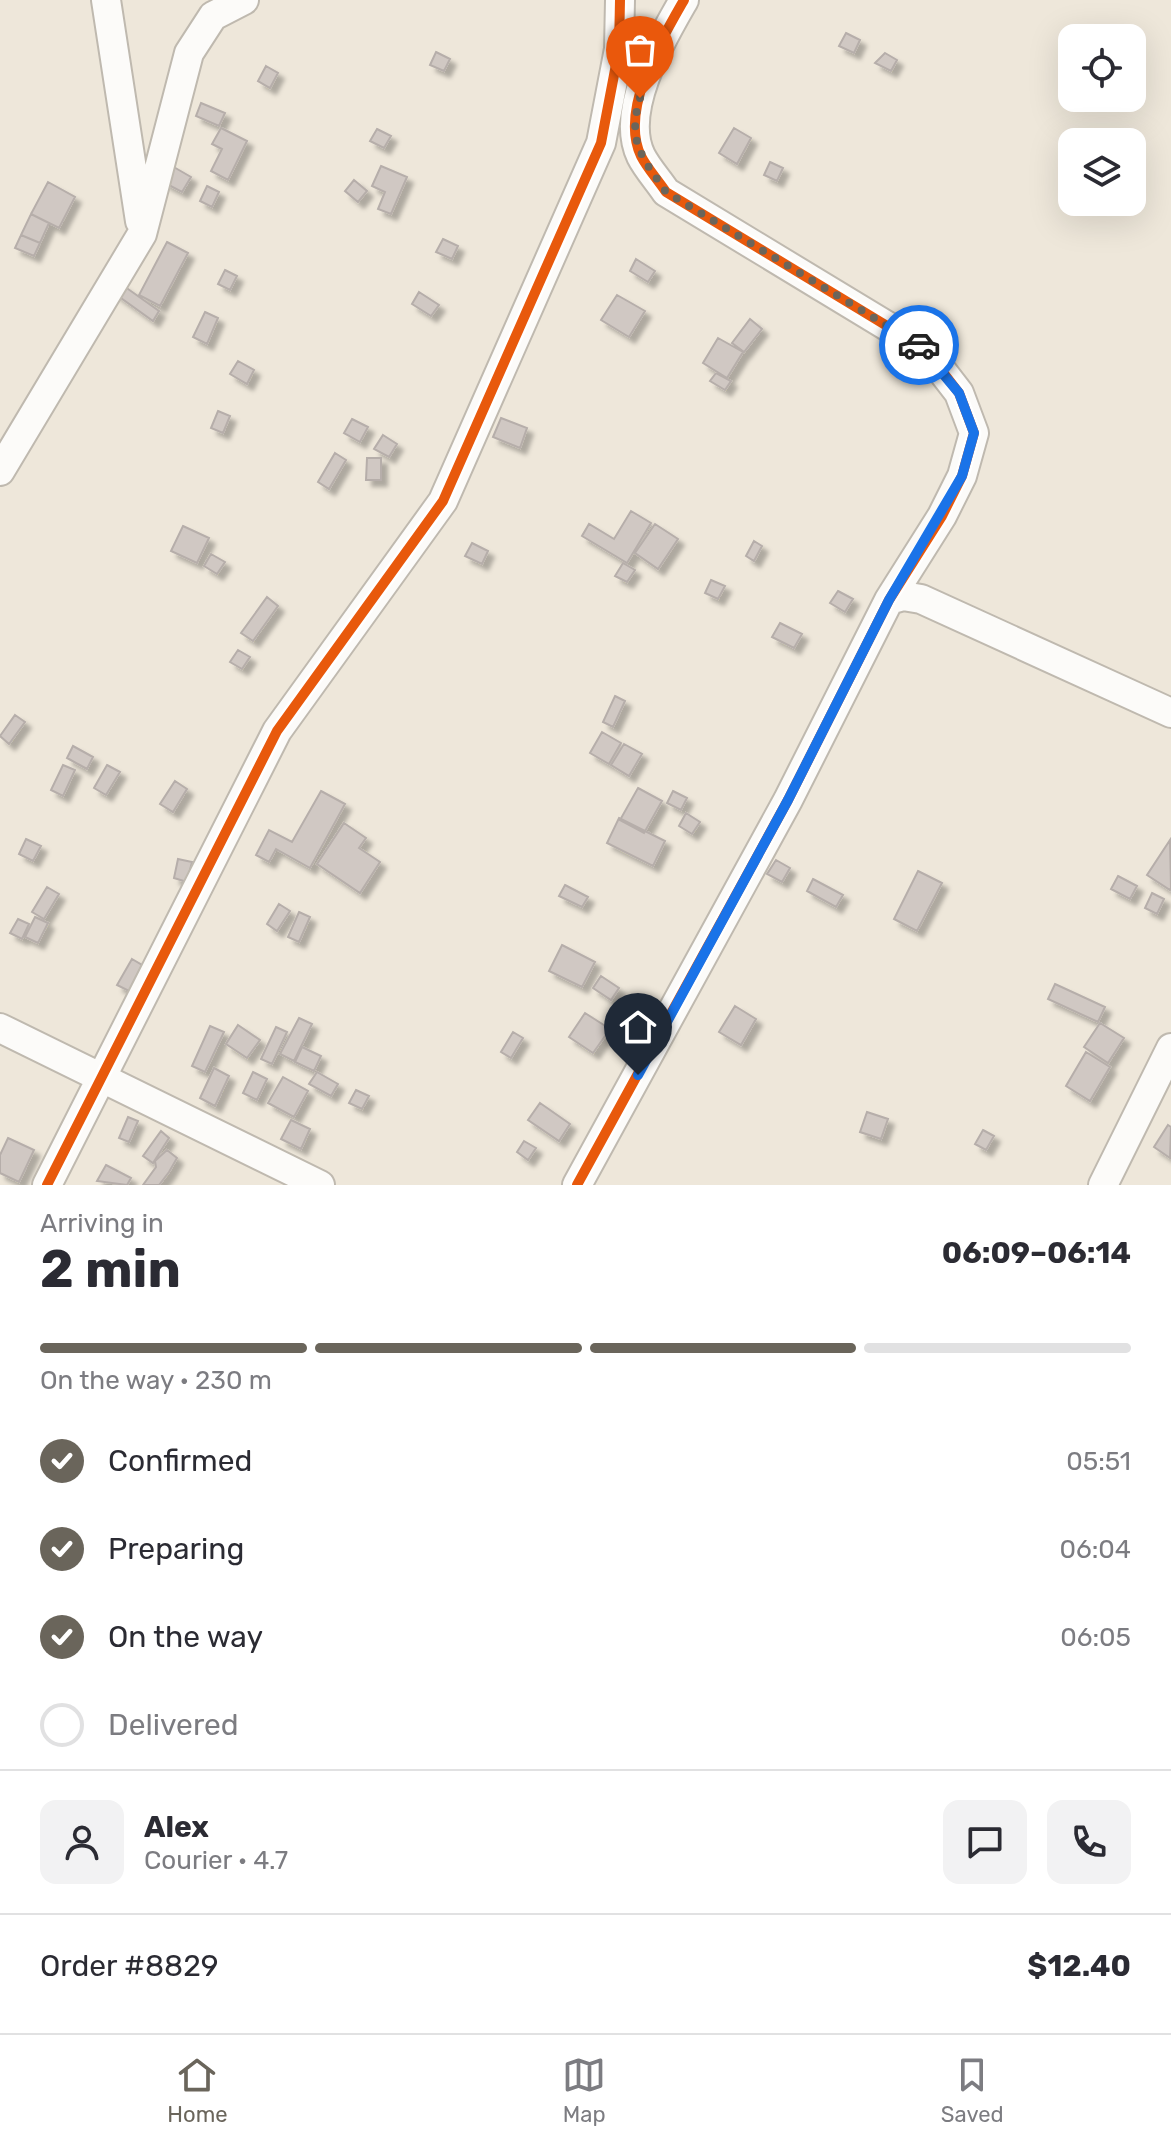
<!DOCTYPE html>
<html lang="en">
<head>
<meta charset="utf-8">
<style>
	body { margin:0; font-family:Rubik,sans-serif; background:#f2f2f3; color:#2b2b33; height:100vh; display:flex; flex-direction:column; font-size:30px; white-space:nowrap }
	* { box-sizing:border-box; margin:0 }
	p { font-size:26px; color:#7c7c81 }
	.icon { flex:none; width:44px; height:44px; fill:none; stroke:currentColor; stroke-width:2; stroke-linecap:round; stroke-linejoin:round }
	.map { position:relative; height:1185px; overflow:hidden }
	.details { display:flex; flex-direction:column; background:#fff; flex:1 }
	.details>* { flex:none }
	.tools { position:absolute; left:1058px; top:24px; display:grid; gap:16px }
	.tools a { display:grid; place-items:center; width:88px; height:88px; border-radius:16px; background:#fff; box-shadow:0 8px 32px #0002; font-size:40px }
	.pin { position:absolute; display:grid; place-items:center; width:68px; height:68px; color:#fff; margin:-82px -34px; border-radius:50% 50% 50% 0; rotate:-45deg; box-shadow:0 0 8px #0007 }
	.pin .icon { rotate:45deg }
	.courier { position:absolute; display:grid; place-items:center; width:80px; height:80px; margin:-40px; border:6px solid #1a73e8; border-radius:50%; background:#fff; color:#222; box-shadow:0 2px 10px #0007 }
	.headline em { font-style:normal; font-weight:700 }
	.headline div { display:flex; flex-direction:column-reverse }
	.headline { display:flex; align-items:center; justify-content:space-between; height:136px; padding:0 40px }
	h1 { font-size:52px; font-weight:700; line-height:60px }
	.bar { display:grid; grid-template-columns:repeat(4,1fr); gap:12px 8px; align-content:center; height:96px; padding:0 40px }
	.bar i { height:10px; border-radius:6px; background:#e1e1e2 }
	.bar .active { background:#6a655b }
	.bar p { grid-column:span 4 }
	.line { display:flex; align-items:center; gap:20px; padding:0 40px; border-top:2px solid #e1e1e2 }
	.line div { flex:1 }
	.round { display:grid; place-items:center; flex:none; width:84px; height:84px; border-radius:16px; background:#f2f2f3 }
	ol { padding:0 40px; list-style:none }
	li { display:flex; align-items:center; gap:24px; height:88px }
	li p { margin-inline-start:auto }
	li .icon { padding:8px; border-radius:50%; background:#6a655b; color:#fff; stroke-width:4 }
	li:last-child { color:#7c7c81 }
	li i { width:44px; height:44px; border:4px solid #e1e1e2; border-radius:50% }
	.tabs { display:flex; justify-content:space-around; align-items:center; height:112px; border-top:2px solid #e1e1e2; background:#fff; font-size:22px; color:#7c7c81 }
	.tabs a { display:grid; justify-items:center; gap:4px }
	.tabs .active { color:#6a655b }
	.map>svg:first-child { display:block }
	.building { fill:#d0c8c3; stroke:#b6aeaa; stroke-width:2; filter:url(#shadow) }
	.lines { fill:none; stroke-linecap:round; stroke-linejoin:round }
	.street-casing { stroke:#bfb9af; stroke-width:32 }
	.street { stroke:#fcfbf9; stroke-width:28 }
	.cycleway-casing { stroke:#fff; stroke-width:15 }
	.cycleway { stroke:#e8590c; stroke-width:10 }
	.done { stroke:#6a655b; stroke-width:8; stroke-dasharray:0 14.4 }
	.route { stroke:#1a73e8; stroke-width:10 }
</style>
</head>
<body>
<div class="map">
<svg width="1171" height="1185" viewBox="0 0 1171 1185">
	<defs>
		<filter id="shadow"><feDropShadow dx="6" dy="6" stdDeviation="2" flood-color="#0004"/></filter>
	</defs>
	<rect width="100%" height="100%" fill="#eee7da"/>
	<path class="building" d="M846 33 860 40 854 53 839 46Z
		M436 52 450 59 444 71 430 65Z
		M885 53 897 60 891 71 875 63Z
		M266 66 278 73 270 88 258 81Z
		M201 103 225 113 219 126 196 116Z
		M221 128 247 141 228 180 211 171 222 149 212 144Z
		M734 128 751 138 737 164 719 153Z
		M377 129 391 136 384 148 370 141Z
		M770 162 783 168 777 181 764 175Z
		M172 166 191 177 182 192 163 182Z
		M381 166 407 177 391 214 378 209 385 192 372 186Z
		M354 180 367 191 358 202 345 191Z
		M48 182 75 197 59 228 31 214Z
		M207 186 219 192 212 207 200 201Z
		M31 214 49 223 40 243 21 235Z
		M21 235 40 243 34 256 15 248Z
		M443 239 458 246 452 259 436 252Z
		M167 242 188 253 160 306 139 295Z
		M636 259 655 271 648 282 630 271Z
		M225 270 237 276 230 290 218 284Z
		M121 284 159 311 153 321 114 293Z
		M419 292 439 305 431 316 412 304Z
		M617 295 645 311 629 337 601 320Z
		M205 312 218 318 207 344 193 337Z
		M750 319 762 329 744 352 732 343Z
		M718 338 743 352 727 378 703 363Z
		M238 361 254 370 247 384 230 374Z
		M716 373 731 381 725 390 710 381Z
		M218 411 230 416 223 433 211 428Z
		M501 418 527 428 520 448 493 437Z
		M352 419 368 427 360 442 344 433Z
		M383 435 397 444 389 457 374 449Z
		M335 453 346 460 329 489 318 482Z
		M367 458H381V480H366Z
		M631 511 651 523 627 563 582 536 589 524 614 539Z
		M655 524 678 539 658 569 635 553Z
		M183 526 209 538 197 563 171 551Z
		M754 541 762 546 754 561 746 556Z
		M472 543 488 551 482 564 465 556Z
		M211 554 225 562 217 574 204 566Z
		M623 563 635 570 627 582 615 576Z
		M711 580 725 586 718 599 705 593Z
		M838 591 853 599 845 612 830 603Z
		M267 597 278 606 253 641 241 633Z
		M780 623 802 634 794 648 772 637Z
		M238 650 250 657 242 669 230 662Z
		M615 696 625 701 613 727 603 722Z
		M15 715 25 722 9 744 0 736Z
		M602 732 621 743 609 764 590 753Z
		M624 744 642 754 629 776 611 765Z
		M73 746 93 757 87 769 67 758Z
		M63 765 75 770 63 796 51 790Z
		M107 765 120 772 106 795 94 788Z
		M175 781 187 789 173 812 160 804Z
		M638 788 662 801 644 833 620 820Z
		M321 791 345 804 310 868 276 849 269 862 256 855 269 830 292 842Z
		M673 791 687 798 681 810 667 803Z
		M686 813 700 822 692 834 679 826Z
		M619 818 665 841 653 866 607 843Z
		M344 823 366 838 359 848 380 862 360 893 317 864Z
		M26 839 41 846 33 861 19 854Z
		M1170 840 1171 888 1170 890 1147 875Z
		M178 859 192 862 187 882 174 878Z
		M776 860 790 868 782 882 767 874Z
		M918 871 942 883 917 931 894 919Z
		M1118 876 1137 886 1130 899 1111 889Z
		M813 879 843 895 836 907 807 891Z
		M565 885 588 897 582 907 559 896Z
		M47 887 59 894 44 919 32 912Z
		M1152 893 1164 899 1157 914 1145 908Z
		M279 904 290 911 277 931 267 924Z
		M299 912 310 917 299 942 288 937Z
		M35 917 48 923 38 943 25 937Z
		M18 919 29 924 22 939 10 933Z
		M562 945 595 962 582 987 549 971Z
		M132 959 142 965 129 991 117 985Z
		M601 976 619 988 611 1000 593 988Z
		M1055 984 1105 1007 1098 1022 1048 999Z
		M735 1006 756 1019 741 1045 719 1032Z
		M585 1013 610 1029 593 1053 569 1037Z
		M299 1018 312 1024 294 1061 280 1054Z
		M1100 1023 1124 1038 1108 1063 1084 1047Z
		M238 1025 260 1040 247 1058 226 1044Z
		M210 1026 224 1032 205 1072 192 1066Z
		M276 1027 287 1032 272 1064 261 1059Z
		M513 1032 523 1038 511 1058 501 1052Z
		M302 1047 321 1056 314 1071 295 1062Z
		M1086 1052 1110 1067 1090 1101 1066 1086Z
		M214 1068 229 1076 215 1106 200 1098Z
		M253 1072 267 1079 257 1100 243 1093Z
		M317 1072 338 1084 331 1096 309 1084Z
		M283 1077 308 1091 294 1117 268 1103Z
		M356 1090 369 1096 362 1109 349 1103Z
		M540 1103 570 1124 559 1141 528 1120Z
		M867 1112 888 1119 881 1139 860 1132Z
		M128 1117 138 1121 129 1142 119 1138Z
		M291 1120 310 1129 301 1149 281 1139Z
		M1168 1125 1171 1127 1170 1158 1154 1147Z
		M983 1130 994 1136 986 1150 975 1144Z
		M161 1131 169 1138 153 1163 143 1156Z
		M8 1138 34 1150 19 1182 0 1173V1155Z
		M524 1141 536 1148 528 1160 517 1152Z
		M167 1150 177 1158 169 1172 159 1185H143L156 1167 155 1161Z
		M106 1165 131 1178 127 1185 97 1181Z"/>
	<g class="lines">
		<defs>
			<path id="street" d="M106 0 140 221
				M0 471 142 234 189 53 213 16 244 0
				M889 600 903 596 921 599 1171 713
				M0 1028 320 1185
				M47 1185 277 731 443 501 601 143 619 49 620 0
				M577 1185 788 800 889 600 942 516 962 476 974 433 959 393 925 349 666 192C658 180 647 168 641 156 619 110 661 40 684 0
				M1103 1185 1171 1048"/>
		</defs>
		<use href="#street" class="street-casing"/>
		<use href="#street" class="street"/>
		<defs>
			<path id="cycleway" d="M47 1185 277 731 443 501 601 143 619 49 620 0
				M577 1185 788 800 889 600 942 516 962 476 974 433 959 393 925 349 666 192C658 180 647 168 641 156 619 110 661 40 684 0"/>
		</defs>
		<use href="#cycleway" class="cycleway-casing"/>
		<use href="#cycleway" class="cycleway"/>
	</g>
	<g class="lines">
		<path class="done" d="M640 98C627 142 642 157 666 192L919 345"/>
		<path class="route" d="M638 1075 788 800 889 600 962 476 974 433 959 393 919 345"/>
	</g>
</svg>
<div class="tools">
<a><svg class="icon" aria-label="locate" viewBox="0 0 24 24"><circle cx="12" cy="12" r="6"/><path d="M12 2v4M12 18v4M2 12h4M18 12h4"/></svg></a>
<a><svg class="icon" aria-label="layers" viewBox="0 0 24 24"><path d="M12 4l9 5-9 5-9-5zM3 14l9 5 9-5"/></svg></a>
</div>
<div class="pin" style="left:640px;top:98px;background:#ea580c"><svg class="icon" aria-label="bag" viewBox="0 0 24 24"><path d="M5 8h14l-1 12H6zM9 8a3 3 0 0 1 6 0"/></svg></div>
<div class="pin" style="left:638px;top:1075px;background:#1f2937"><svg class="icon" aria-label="home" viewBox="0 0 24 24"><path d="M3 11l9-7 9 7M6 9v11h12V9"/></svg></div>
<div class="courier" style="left:919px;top:345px"><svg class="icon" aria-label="car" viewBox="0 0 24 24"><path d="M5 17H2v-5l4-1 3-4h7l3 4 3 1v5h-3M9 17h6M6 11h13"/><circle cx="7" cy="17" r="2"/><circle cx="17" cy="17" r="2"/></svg></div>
</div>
<section class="details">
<div class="headline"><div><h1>2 min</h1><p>Arriving in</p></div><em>06:09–06:14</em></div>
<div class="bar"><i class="active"></i><i class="active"></i><i class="active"></i><i></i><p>On the way · 230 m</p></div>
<ol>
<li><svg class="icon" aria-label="check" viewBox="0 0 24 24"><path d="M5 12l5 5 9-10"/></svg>Confirmed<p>05:51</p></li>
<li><svg class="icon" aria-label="check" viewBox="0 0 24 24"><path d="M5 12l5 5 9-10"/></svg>Preparing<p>06:04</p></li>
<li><svg class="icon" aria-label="check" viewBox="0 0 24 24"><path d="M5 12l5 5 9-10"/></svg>On the way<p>06:05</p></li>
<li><i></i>Delivered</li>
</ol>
<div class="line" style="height:144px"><a class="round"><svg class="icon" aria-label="person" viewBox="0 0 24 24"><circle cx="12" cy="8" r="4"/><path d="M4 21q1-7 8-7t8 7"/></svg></a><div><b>Alex</b><p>Courier · 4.7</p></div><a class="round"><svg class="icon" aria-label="chat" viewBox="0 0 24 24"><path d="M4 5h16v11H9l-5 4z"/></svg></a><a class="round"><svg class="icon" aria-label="phone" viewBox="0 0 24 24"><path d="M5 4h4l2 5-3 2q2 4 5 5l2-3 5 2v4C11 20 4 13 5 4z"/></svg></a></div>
<div class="line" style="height:104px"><div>Order #8829</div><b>$12.40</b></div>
</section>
<nav class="tabs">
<a class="active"><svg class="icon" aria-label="home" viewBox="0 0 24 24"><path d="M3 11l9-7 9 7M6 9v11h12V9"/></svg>Home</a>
<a><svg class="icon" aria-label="map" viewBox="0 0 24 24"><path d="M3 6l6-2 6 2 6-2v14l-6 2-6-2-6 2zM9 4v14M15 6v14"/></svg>Map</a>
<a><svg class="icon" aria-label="saved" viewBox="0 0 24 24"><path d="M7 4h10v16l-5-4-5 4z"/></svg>Saved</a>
</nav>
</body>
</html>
